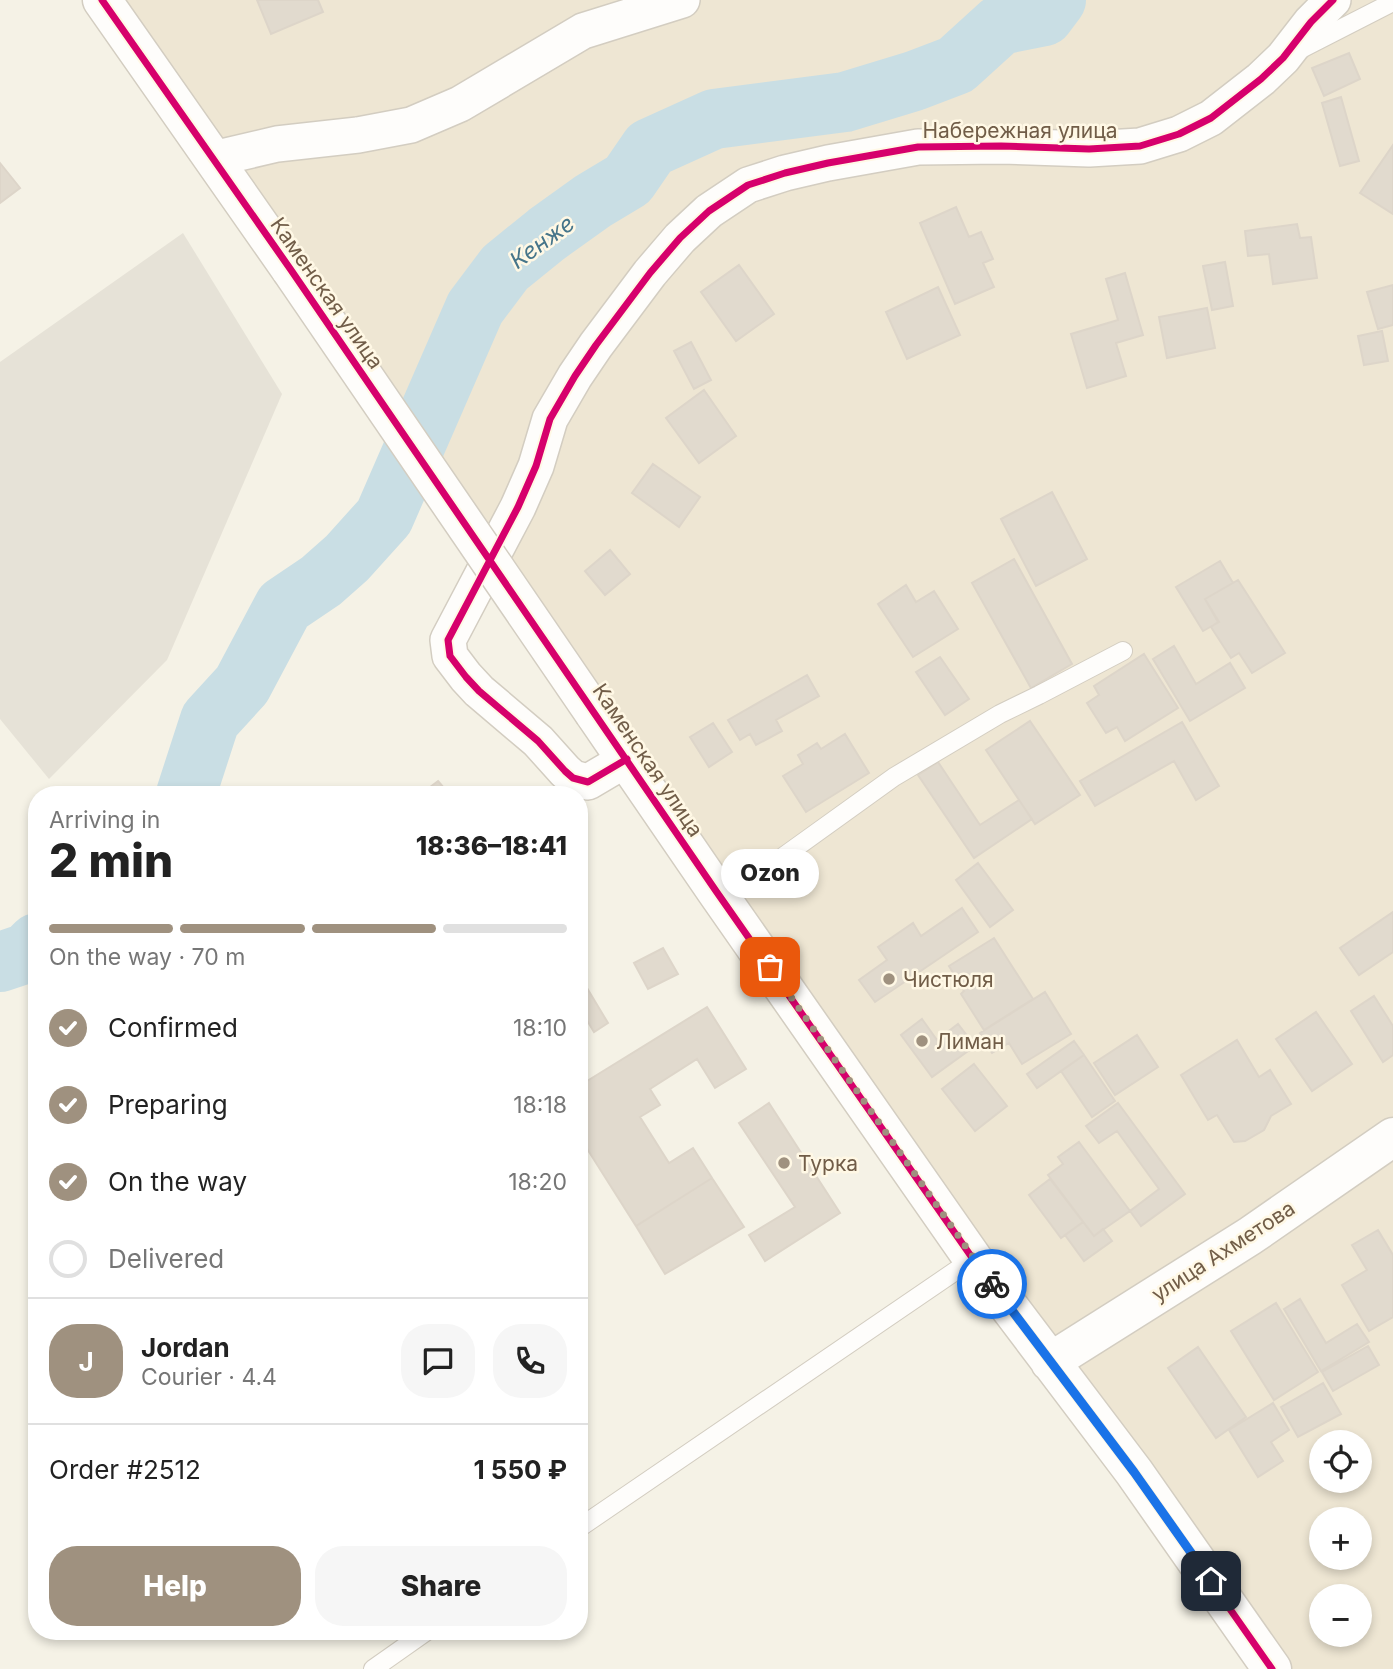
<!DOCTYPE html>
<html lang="en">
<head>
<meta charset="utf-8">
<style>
	body { margin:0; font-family:Inter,sans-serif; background:#f6f6f6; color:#222; height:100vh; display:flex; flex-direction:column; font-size:26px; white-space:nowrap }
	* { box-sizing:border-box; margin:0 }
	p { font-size:23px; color:#767676 }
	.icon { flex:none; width:38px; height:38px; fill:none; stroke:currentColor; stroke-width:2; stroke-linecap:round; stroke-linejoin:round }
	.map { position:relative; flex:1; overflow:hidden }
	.sheet { position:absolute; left:28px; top:786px; width:560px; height:854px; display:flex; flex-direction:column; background:#fff; border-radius:28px; box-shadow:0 4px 10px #0003 }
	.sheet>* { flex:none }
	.fabs { position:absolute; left:1309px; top:1430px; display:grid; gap:14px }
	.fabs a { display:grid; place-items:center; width:63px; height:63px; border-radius:50%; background:#fff; box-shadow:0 4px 10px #0003; font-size:35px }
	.pin { position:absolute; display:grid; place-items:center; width:60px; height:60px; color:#fff; margin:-30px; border-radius:14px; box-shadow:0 4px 10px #0006 }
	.courier { position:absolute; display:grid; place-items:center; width:70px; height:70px; margin:-35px; border:5px solid #1a73e8; border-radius:50%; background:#fff; color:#222; box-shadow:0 2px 9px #0007 }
	.bubble { position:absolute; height:49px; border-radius:24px; background:#fff; box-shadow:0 4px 10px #0003; font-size:23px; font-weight:800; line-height:49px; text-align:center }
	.head em { font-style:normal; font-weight:800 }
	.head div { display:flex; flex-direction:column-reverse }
	.head { display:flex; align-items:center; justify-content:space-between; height:119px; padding:0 21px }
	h1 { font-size:46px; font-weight:800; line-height:52px }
	.bar { display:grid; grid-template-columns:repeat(4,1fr); gap:10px 7px; align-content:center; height:84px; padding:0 21px }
	.bar i { height:9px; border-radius:5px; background:#e0e0e0 }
	.bar .selected { background:#9f917f }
	.bar p { grid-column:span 4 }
	.line { display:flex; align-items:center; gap:18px; padding:0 21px; border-top:2px solid #e0e0e0 }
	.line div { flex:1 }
	.round { display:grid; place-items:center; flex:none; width:74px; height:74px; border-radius:28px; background:#f6f6f6 }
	ol { padding:0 21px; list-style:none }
	li { display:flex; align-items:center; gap:21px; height:77px }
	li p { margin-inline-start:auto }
	li .icon { padding:7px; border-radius:50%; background:#9f917f; color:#fff; stroke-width:4 }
	li:last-child { color:#767676 }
	li i { width:38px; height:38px; border:4px solid #e0e0e0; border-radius:50% }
	.primary-button { display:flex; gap:14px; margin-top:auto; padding:14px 21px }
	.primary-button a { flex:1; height:80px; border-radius:28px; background:#9f917f; color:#fff; font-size:28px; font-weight:800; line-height:80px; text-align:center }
	.primary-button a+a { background:#f6f6f6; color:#222 }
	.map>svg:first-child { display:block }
	.residential { fill:#eee6d3; fill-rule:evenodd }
	.industrial { fill:#e6e2d7 }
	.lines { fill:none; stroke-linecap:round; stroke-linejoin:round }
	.river { stroke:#c9dee4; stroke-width:60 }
	.building { fill:#e1dace; stroke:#ddd5c9; stroke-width:2 }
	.service-casing { stroke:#d3cdc1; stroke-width:20 }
	.minor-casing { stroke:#d3cdc1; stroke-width:38 }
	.tertiary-casing { stroke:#d3cdc1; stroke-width:41 }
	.service { stroke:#fefdfb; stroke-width:18 }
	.minor { stroke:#fefdfb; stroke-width:35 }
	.tertiary { stroke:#fefdfb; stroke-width:38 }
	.tertiary-bridge-casing { stroke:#d3cdc1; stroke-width:41; stroke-linecap:butt }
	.tertiary-bridge { stroke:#fefdfb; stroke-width:38 }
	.cycleway-casing { stroke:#fff8e5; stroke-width:11 }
	.cycleway { stroke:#d6006c; stroke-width:7 }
	.done { stroke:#9f917f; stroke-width:7; stroke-dasharray:0 12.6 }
	.route { stroke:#1a73e8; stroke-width:9 }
	.poi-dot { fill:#9f917f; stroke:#fff8e5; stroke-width:2.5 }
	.labels { text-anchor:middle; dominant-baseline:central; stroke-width:5; stroke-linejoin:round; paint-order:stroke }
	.street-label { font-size:21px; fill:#715d48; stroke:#fff8e5 }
	.poi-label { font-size:21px; fill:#715d48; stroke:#fff8e5; text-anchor:start }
	.water-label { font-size:23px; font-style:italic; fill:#46758a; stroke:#fff8e5 }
</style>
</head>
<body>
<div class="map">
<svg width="1393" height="1669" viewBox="0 0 1393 1669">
	<rect width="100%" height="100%" fill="#f5f2e6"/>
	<path class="residential" d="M102 0H1393V1669H1272ZM1321 1442H1360V1480H1321ZM1321 1519H1360V1558H1321ZM1321 1596H1360V1634H1321Z"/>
	<path class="industrial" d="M183 233 282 394 167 660 49 779 0 719V362Z"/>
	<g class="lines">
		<path class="river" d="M186 794 210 720 242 685 284 606 321 581 347 558 384 517 475 308 505 268 547 234 593 201 628 180 650 148 714 119 845 102 914 81 956 65 1000 25 1044 16 1056 0
			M0 962 27 953 37 943"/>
	</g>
	<path class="building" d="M257 0H318L323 12 271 34Z
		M1349 53 1360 79 1324 96 1312 68Z
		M1341 97 1359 161 1340 166 1322 103Z
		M1393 145V214L1360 193Z
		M0 163 20 188 0 203Z
		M956 207 969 237 981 232 993 259 983 263 994 287 955 304 920 223Z
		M1297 224 1300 238 1311 237 1317 278 1273 284 1269 254 1248 256 1245 231Z
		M1225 262 1233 306 1212 310 1203 266Z
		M739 265 774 314 736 341 701 292Z
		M1125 273 1143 335 1116 343 1126 376 1087 388 1071 334 1118 320 1106 279Z
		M1393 285V325L1378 329 1367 292Z
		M938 287 960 335 907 359 886 312Z
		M1207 308 1215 348 1167 358 1159 317Z
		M1382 331 1388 361 1364 365 1358 336Z
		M691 342 711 380 694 389 674 351Z
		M704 390 736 436 699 463 666 418Z
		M653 464 700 497 679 527 632 493Z
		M1052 492 1087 559 1036 586 1001 519Z
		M610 550 630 574 605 595 585 571Z
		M1014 559 1072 664 1031 688 972 583Z
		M1220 561 1233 583 1205 599 1219 622 1203 631 1176 587Z
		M1238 580 1285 653 1252 673 1239 653 1231 658 1211 627 1218 622 1205 599Z
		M906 585 916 602 934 591 958 629 913 657 878 604Z
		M1174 646 1196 684 1230 663 1245 688 1190 721 1153 659Z
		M1144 654 1178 708 1125 741 1117 727 1106 733 1087 703 1099 695 1094 686Z
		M940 657 969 699 945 715 916 672Z
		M807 675 819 696 776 720 782 731 756 745 750 734 740 740 728 720Z
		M1030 721 1080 795 1035 824 986 750Z
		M1182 722 1219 786 1196 800 1174 761 1095 806 1080 781Z
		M713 723 732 752 709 767 690 737Z
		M845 734 869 773 806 812 783 776 803 764 798 755 817 743 821 749Z
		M938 762 980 825 1019 800 1032 819 974 858 918 775Z
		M438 781 449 794H421Z
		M978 863 1013 910 990 927 956 880Z
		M962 908 978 932 875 1002 859 980 887 960 878 947 913 923 921 936Z
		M1393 912V952L1359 975 1340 948Z
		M994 938 1033 999 984 1030 961 994 964 991 949 966Z
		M663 948 678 974 648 989 634 963Z
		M587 988 608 1023 594 1032 588 1022 579 1027V993Z
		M1045 992 1071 1034 1022 1064 1009 1043 992 1053 980 1033Z
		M1374 996 1393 1026V1055L1383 1062 1351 1011Z
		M707 1007 746 1069 715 1088 697 1059 650 1089 660 1105 640 1117 669 1163 693 1148 712 1178 636 1226 579 1136V1086Z
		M1316 1012 1352 1064 1312 1091 1276 1039Z
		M922 1019 937 1040 958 1024 975 1046 932 1077 901 1035Z
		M1137 1035 1158 1067 1115 1095 1094 1063Z
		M1237 1040 1259 1077 1270 1070 1291 1104 1271 1116 1264 1130 1245 1141 1234 1142 1217 1115 1208 1120 1181 1075Z
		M1074 1041 1084 1055 1037 1088 1027 1074Z
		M1084 1055 1115 1101 1092 1117 1061 1071Z
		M974 1064 1007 1106 975 1131 942 1089Z
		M769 1103 840 1213 765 1261 749 1235 795 1207 739 1123Z
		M1118 1103 1185 1194 1141 1226 1130 1211 1159 1189 1117 1131 1099 1143 1086 1126Z
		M1079 1142 1130 1211 1094 1236 1048 1175 1063 1164 1058 1157Z
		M712 1178 744 1227 665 1274 636 1226Z
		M1050 1179 1083 1222 1061 1238 1029 1195Z
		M1083 1222 1094 1236 1103 1229 1112 1241 1084 1261 1065 1235Z
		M1378 1230 1393 1255V1317L1369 1331 1342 1285 1367 1270 1352 1245Z
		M1300 1299 1326 1343 1357 1324 1369 1342 1321 1371 1284 1309Z
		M1276 1303 1318 1372 1274 1400 1231 1331Z
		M1368 1346 1379 1365 1333 1391 1322 1372Z
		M1198 1347 1246 1417 1216 1438 1168 1368Z
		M1323 1383 1341 1414 1298 1437 1281 1407Z
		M1273 1403 1289 1430 1271 1442 1283 1461 1258 1477 1229 1430Z"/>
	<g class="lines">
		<defs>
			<path id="service" d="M1299 50 1393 2
				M723 900 894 777 1000 714 1039 695 1123 651
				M579 1528 973 1259
				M373 1669 427 1631"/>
			<path id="minor" d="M213 159 277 144 358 135 411 125 460 104 583 31 682 0
				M627 759 588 782 573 778 565 771 538 741 479 691 466 677 450 656 448 640 518 507 536 466 550 419 575 376 596 345 650 273 680 238 709 211 748 185 785 173 828 163 918 147 1001 146 1089 149 1140 146 1179 134 1211 118 1261 79 1283 58 1311 22 1333 0"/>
			<path id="tertiary" d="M102 0 291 270
				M594 713 716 891 973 1259 1134 1472 1272 1669
				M1050 1362 1250 1236 1393 1137"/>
		</defs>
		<use href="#service" class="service-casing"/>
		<use href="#minor" class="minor-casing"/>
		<use href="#tertiary" class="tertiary-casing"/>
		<use href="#service" class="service"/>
		<use href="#minor" class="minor"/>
		<use href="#tertiary" class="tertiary"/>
		<defs>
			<path id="tertiary-bridge" d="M291 270 594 713"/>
		</defs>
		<use href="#tertiary-bridge" class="tertiary-bridge-casing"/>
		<use href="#tertiary-bridge" class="tertiary-bridge"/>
		<defs>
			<path id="cycleway" d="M102 0 291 270 716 891 973 1259 1134 1472 1272 1669
				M627 759 588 782 573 778 565 771 538 741 479 691 466 677 450 656 448 640 518 507 536 466 550 419 575 376 596 345 650 273 680 238 709 211 748 185 785 173 828 163 918 147 1001 146 1089 149 1140 146 1179 134 1211 118 1261 79 1283 58 1311 22 1333 0"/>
		</defs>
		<use href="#cycleway" class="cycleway-casing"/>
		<use href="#cycleway" class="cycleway"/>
	</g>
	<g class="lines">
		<path class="done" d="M770 967 992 1284"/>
		<path class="route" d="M992 1284 1134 1472 1211 1581"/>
	</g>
	<g class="poi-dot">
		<circle cx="889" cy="979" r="7"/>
		<circle cx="922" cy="1041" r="7"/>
		<circle cx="784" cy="1163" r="7"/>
	</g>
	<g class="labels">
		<g class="street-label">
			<text x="1020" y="130">Набережная улица</text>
			<text transform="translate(327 293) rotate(55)">Каменская улица</text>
			<text transform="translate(648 760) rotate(56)">Каменская улица</text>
			<text transform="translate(1223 1251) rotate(-33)">улица Ахметова</text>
		</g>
		<g class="poi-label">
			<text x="903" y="979">Чистюля</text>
			<text x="936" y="1041">Лиман</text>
			<text x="798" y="1163">Турка</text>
		</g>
		<g class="water-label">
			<text transform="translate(542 242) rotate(-36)">Кенже</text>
		</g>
	</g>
</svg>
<div class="fabs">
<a><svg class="icon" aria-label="locate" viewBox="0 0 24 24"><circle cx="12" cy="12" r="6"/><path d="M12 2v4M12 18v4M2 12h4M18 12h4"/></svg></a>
<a>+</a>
<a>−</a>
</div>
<div class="pin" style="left:770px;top:967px;background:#ea580c"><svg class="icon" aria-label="bag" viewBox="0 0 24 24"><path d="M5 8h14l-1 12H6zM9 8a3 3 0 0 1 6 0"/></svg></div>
<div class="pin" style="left:1211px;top:1581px;background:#1f2937"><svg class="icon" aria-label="home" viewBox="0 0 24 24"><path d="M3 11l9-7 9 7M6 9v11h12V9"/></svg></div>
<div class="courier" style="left:992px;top:1284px"><svg class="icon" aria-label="bike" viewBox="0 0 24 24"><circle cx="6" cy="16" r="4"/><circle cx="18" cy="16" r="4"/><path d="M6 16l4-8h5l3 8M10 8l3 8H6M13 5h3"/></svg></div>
<div class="bubble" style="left:721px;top:849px;width:98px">Ozon</div>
<section class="sheet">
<div class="head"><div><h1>2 min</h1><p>Arriving in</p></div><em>18:36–18:41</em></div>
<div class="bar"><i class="selected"></i><i class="selected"></i><i class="selected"></i><i></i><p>On the way · 70 m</p></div>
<ol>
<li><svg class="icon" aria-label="check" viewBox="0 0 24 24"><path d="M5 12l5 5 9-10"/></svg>Confirmed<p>18:10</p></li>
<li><svg class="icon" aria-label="check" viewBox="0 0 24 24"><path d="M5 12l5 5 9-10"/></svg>Preparing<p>18:18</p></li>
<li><svg class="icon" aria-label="check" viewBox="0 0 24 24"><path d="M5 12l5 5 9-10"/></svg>On the way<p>18:20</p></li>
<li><i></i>Delivered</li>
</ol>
<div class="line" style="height:126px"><b class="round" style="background:#9f917f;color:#fff">J</b><div><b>Jordan</b><p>Courier · 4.4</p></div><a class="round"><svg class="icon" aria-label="chat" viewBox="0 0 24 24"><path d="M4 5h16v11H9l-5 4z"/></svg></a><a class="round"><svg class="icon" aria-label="phone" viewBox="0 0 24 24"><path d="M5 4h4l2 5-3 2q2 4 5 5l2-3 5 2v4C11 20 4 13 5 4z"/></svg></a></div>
<div class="line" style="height:91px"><div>Order #2512</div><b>1 550 ₽</b></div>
<div class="primary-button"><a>Help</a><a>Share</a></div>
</section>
</div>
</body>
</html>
